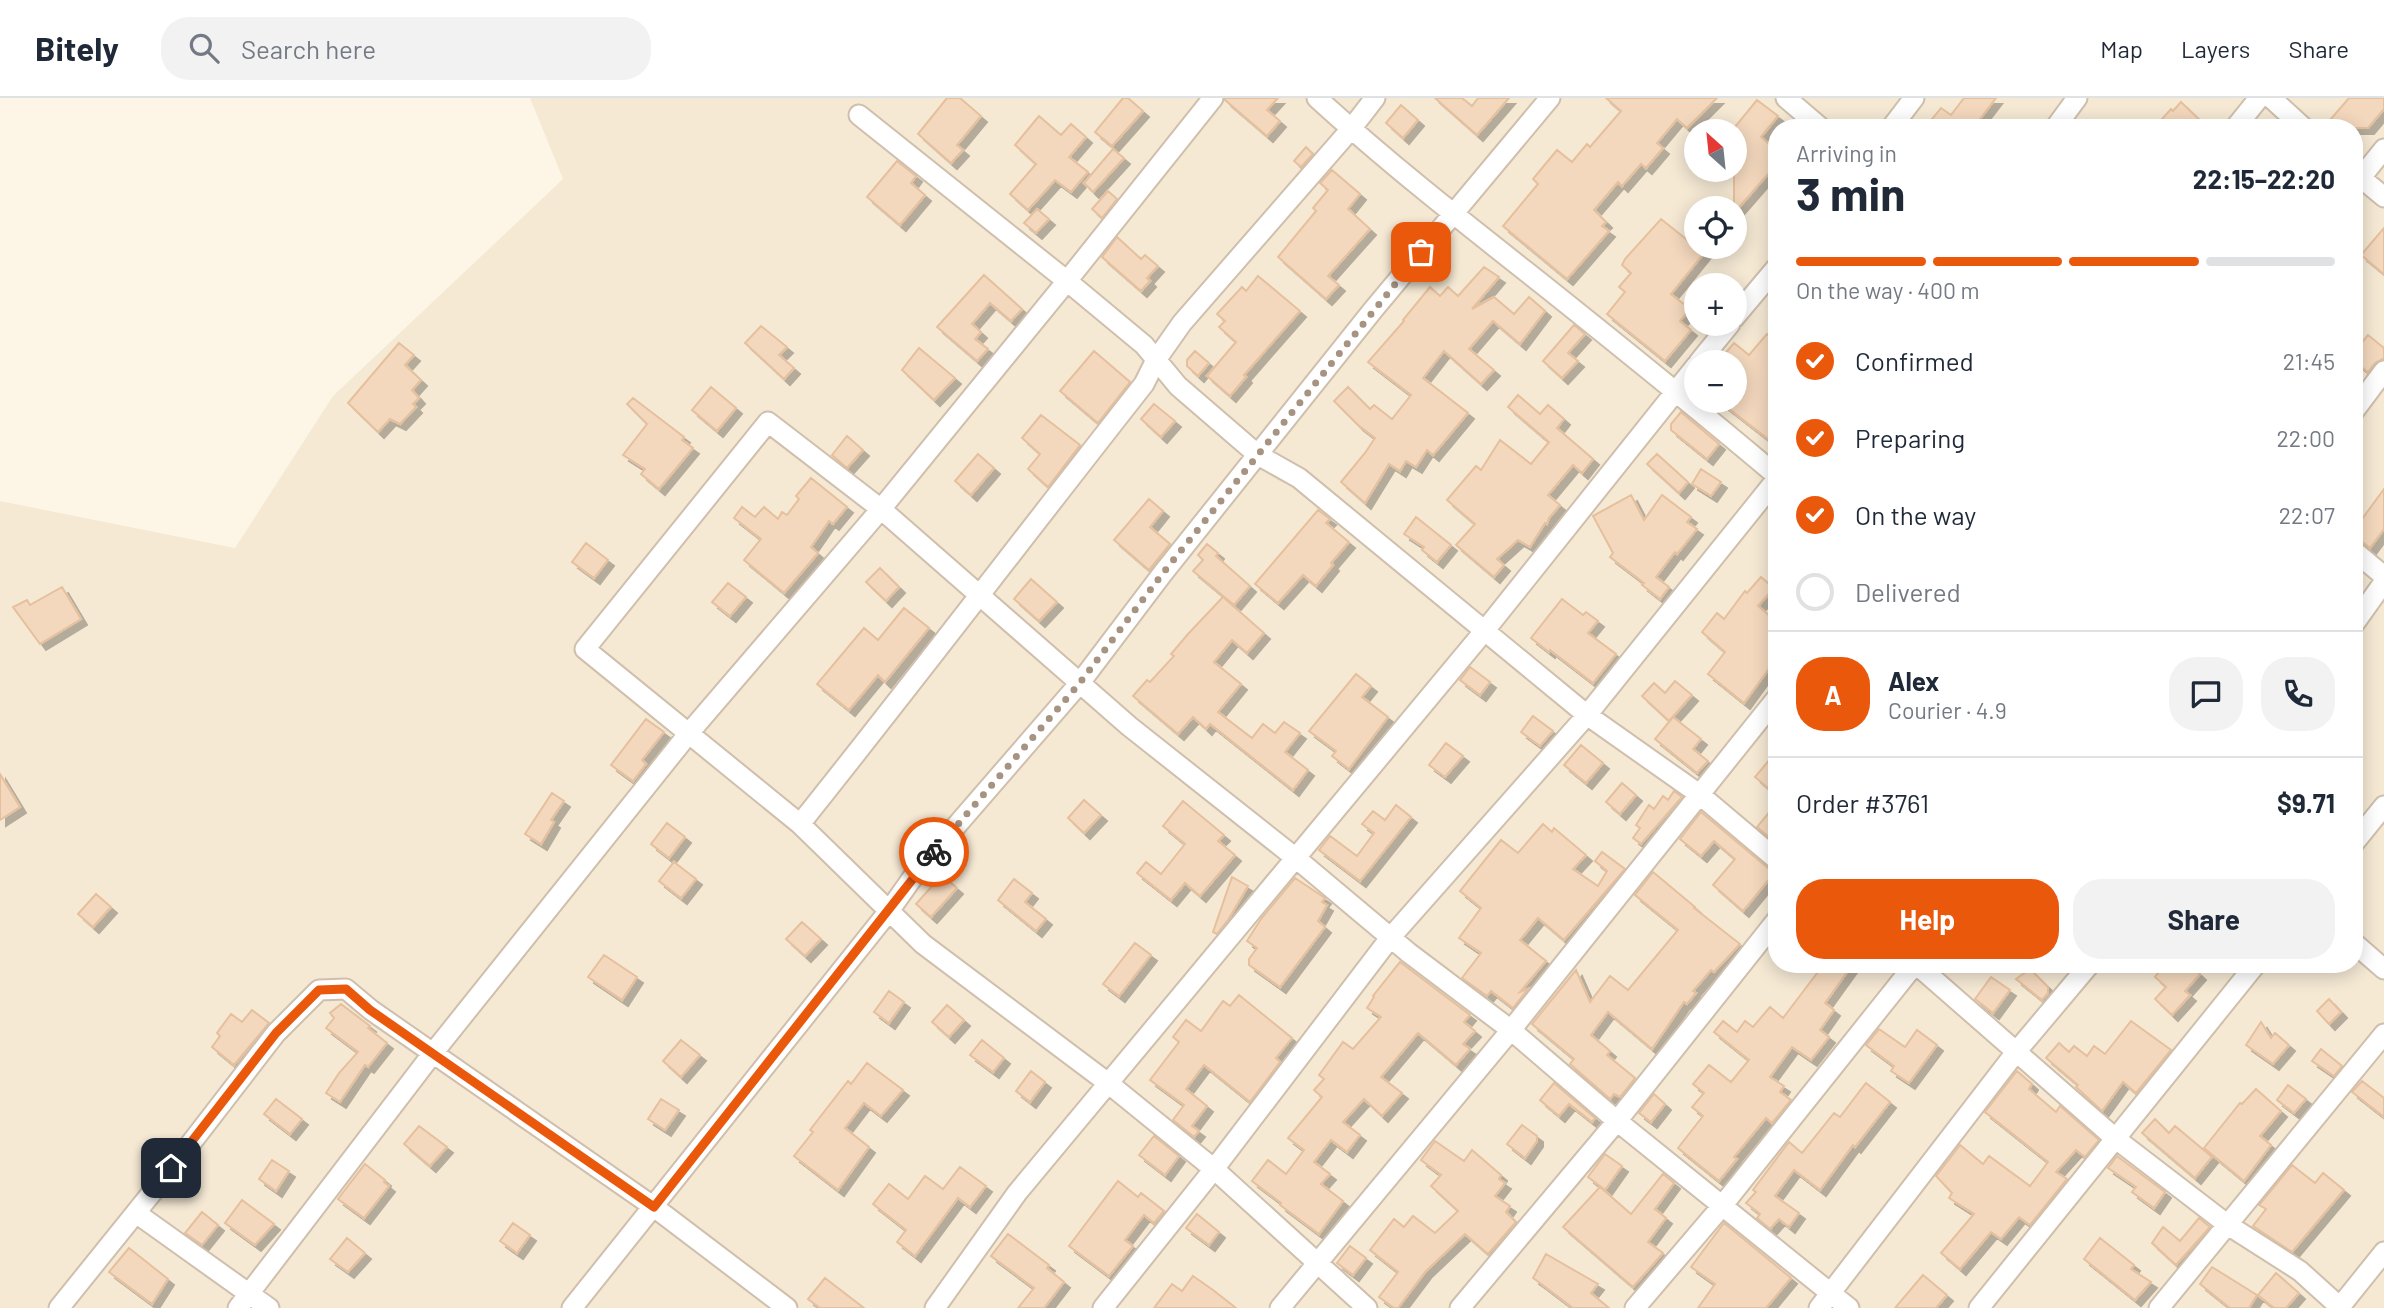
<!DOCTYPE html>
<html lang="en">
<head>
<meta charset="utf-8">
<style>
	body { margin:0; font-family:Barlow,sans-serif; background:#f2f2f3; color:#1f2937; height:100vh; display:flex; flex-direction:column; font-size:26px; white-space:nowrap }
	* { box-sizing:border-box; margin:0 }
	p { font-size:23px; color:#747a83 }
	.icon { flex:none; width:38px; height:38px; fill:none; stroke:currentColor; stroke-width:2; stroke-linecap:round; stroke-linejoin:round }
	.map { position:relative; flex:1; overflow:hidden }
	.panel { position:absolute; left:1768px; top:21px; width:595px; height:854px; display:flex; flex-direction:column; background:#fff; border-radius:28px; box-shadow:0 4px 18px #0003 }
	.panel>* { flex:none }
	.needle { width:46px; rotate:333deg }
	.fabs { position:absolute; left:1684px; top:21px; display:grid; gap:14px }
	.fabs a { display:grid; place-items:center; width:63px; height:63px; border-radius:50%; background:#fff; box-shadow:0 4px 18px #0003; font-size:35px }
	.pin { position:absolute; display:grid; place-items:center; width:60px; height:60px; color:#fff; margin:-30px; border-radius:14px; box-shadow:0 4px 10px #0006 }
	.courier { position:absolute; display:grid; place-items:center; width:70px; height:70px; margin:-35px; border:5px solid #ea580c; border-radius:50%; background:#fff; color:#222; box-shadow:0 2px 9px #0007 }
	.headline em { font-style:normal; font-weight:700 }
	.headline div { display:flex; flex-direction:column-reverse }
	.headline { display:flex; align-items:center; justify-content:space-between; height:119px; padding:0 28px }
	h1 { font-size:46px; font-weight:700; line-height:52px }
	.bar { display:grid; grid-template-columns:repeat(4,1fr); gap:10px 7px; align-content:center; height:84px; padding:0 28px }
	.bar i { height:9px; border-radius:5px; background:#e0e1e3 }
	.bar .selected { background:#ea580c }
	.bar p { grid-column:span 4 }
	.line { display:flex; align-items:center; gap:18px; padding:0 28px; border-top:2px solid #e0e1e3 }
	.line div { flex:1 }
	.round { display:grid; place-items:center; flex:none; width:74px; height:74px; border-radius:28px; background:#f2f2f3 }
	ol { padding:0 28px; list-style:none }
	li { display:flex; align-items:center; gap:21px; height:77px }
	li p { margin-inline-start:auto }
	li .icon { padding:7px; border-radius:50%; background:#ea580c; color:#fff; stroke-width:4 }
	li:last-child { color:#747a83 }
	li i { width:38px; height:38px; border:4px solid #e0e1e3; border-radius:50% }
	.cta { display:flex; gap:14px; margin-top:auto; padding:14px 28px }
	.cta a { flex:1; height:80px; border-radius:28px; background:#ea580c; color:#fff; font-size:28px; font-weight:700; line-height:80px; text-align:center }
	.cta a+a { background:#f2f2f3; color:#1f2937 }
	header { display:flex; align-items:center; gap:42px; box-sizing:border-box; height:98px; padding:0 35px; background:#fff; border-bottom:2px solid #e0e1e3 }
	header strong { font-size:33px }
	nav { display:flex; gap:38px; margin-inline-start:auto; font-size:24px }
	.search { width:490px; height:63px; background:#f2f2f3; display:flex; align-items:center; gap:18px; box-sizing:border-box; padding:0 24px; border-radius:28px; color:#747a83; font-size:26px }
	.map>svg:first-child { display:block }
	.residential { fill:#f5e9d4; fill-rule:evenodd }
	.building { fill:#f3d8bd; stroke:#e6c09d; stroke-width:2; filter:url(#shadow) }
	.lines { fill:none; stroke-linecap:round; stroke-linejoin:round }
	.minor-casing { stroke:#cfbfac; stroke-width:23 }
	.minor { stroke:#fff; stroke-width:19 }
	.done { stroke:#a79381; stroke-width:7; stroke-dasharray:0 12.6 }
	.route { stroke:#ea580c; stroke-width:9 }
</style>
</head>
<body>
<header>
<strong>Bitely</strong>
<div class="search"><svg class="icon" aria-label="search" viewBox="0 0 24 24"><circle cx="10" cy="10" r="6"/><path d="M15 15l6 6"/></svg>Search here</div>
<nav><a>Map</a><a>Layers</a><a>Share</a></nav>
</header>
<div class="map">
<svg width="2384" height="1210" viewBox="0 0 2384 1210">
	<defs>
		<filter id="shadow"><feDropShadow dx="6" dy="6" stdDeviation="0" flood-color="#0004"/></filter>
	</defs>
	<rect width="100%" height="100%" fill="#fdf6e6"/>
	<path class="residential" d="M530 0H2384V1210H0V403L235 450 333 298 563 81ZM1776 30H2354V866H1776ZM1696 33H1734V72H1696ZM1696 110H1734V149H1696ZM1696 187H1734V226H1696ZM1696 264H1734V303H1696Z"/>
	<path class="building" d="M947 0H960L981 18 957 47 963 52 951 65 918 36Z
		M1123 0H1128L1143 13 1112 48 1095 34Z
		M1225 0H1278L1267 12 1280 23 1267 38 1225 2Z
		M1435 0H1462L1472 8 1478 0H1509L1477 37Z
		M1606 0H1717L1687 30 1677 21 1657 45 1663 50 1646 70 1641 66 1622 88 1618 84 1594 112 1606 124 1602 128 1609 133 1567 181 1503 128 1538 86 1533 81 1557 52 1572 64 1587 46 1590 49 1621 13Z
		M1964 0H1996L1973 30H1941L1942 28 1932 21 1941 10 1951 17Z
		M2349 0H2384V11L2368 30H2339L2330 22Z
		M1757 2 1778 18 1761 39 1776 52V67L1734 115V30Z
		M2181 4 2208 30H2154L2171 11 2173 13Z
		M1401 7 1418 22 1403 40 1386 25Z
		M1039 18 1061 37 1071 26 1086 39 1069 59 1088 74 1071 94 1055 82 1028 112 1010 96 1036 66 1015 47Z
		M1306 49 1313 56 1301 69 1294 63Z
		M1113 51 1124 60 1093 94 1084 85Z
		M897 63 916 78 911 85 925 97 900 127 867 99Z
		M1332 72 1360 96 1348 111 1370 131 1328 178 1339 187 1326 201 1278 159 1316 113 1313 110 1328 92 1320 85Z
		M1108 93 1117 101 1102 120 1092 111Z
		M1037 111 1049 121 1036 135 1024 125Z
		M1661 121 1696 149H1709L1671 196 1690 211 1680 223 1691 232 1665 263 1607 216 1625 194 1619 189 1631 175 1622 167 1625 161Z
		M2384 130V176L2361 157Z
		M1117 139 1141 161 1145 157 1158 168 1147 180 1150 183 1141 193 1102 159Z
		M1484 169 1499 179 1472 211 1494 199 1514 216 1529 199 1545 213 1520 246 1493 223 1469 251 1494 272 1481 286 1444 253 1423 280 1468 315 1433 357 1427 352 1416 369 1406 363 1400 373 1389 366 1365 405 1341 384 1365 355 1375 340 1358 327 1334 303 1348 289 1370 311 1374 307 1392 321 1411 297 1368 264 1404 223 1403 222 1430 189 1440 198 1448 189 1458 198Z
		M984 177 1022 211 1011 223 990 205 972 226 981 234 975 241 988 251 977 263 937 229Z
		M1258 178 1300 213 1244 277 1246 279 1230 298 1207 278 1236 244 1219 229 1225 223 1217 216 1242 189 1246 193Z
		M1574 227 1585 236 1568 255 1578 263 1562 280 1543 263Z
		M761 228 787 249 779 257 794 270 784 281 745 245Z
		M1767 236 1776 244V331L1768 341 1719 303H1734V264H1718L1734 245 1749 257Z
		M2368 237 2384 250V260L2375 265 2368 274 2354 263V254Z
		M399 245 414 257 405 267 421 282 412 292 419 300 413 306 416 309 400 326 390 321 378 334 348 305Z
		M919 250 955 280 934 302 902 272Z
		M1094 253 1130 284 1098 325 1060 293Z
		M1195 253 1209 265 1198 278 1187 268V262Z
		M711 289 736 310 717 333 692 312Z
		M1518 297 1540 316 1548 307 1564 321 1557 330 1593 361 1582 375 1573 367 1548 397 1560 407 1549 420 1547 426 1545 425 1530 449 1518 442 1497 461 1504 467 1494 479 1456 447 1475 426 1447 402 1476 368 1481 372 1500 342 1531 366 1549 344 1508 309Z
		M633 300 684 339 682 342 693 350 659 391 641 376 645 371 623 357 647 326 627 306Z
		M1154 306 1175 323 1161 339 1141 321Z
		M1681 314 1719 346 1707 361 1671 332V326Z
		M1041 317 1080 347 1048 389 1028 371 1040 356 1022 340Z
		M847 338 863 352 847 370 832 357Z
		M978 356 994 370 971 397 955 383Z
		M1657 356 1688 384 1679 395 1647 366Z
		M1701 371 1721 384 1711 398 1692 386Z
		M811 380 847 409 833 426 829 423 811 449 818 455 784 495 744 462 761 441 734 420 742 409 755 419 764 409 778 421 782 414 787 417 799 401 796 398Z
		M2384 391V431L2370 450 2361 443 2354 441V432Z
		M1631 397 1644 422 1662 397 1691 419 1687 424 1697 431 1677 456 1675 454 1656 479 1669 489 1660 501 1642 487 1644 485 1610 459 1613 455 1593 418Z
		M1149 401 1163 413 1150 429 1170 446 1149 472 1114 442Z
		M1318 412 1330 421 1326 425 1349 444 1331 465 1333 467 1316 488 1303 477 1278 505 1255 486Z
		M1416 419 1451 447 1437 464 1422 452 1424 449 1404 436Z
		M586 445 608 462 594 480 572 464Z
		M1207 446 1218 455 1216 458 1250 488 1234 507 1193 473 1203 462 1198 457Z
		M880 470 899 489 886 503 866 484Z
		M1761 479 1774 490 1758 508 1776 523V561L1744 605 1708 576 1725 554 1702 534 1717 515 1724 521 1745 493 1747 495Z
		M1031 481 1057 504 1039 523 1014 501Z
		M728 485 746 499 730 518 712 504Z
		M62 489 81 521 40 546 13 509 27 502 30 507Z
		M1223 499 1264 535 1247 555 1232 542 1214 564 1241 586 1218 614 1252 640 1263 626 1275 635 1284 624 1300 635 1285 654 1308 672 1293 692 1210 626 1206 631 1193 619 1178 636 1133 598 1147 582 1150 584 1174 558 1171 556 1188 536Z
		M1562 501 1583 517 1586 514 1598 523 1588 535 1616 556 1593 585 1550 552 1549 554 1531 540Z
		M904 510 929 530 885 584 878 577 849 612 817 586 864 530 878 542Z
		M1470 569 1490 584 1480 597 1460 582Z
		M1356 576 1371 588 1362 599 1388 619 1349 671 1332 658 1336 653 1309 633Z
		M1675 583 1692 597 1669 623 1642 598 1654 585 1665 595Z
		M1533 618 1553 633 1540 648 1521 634Z
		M1673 619 1701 641 1693 651 1708 663 1697 675 1655 641Z
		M646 621 664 634 642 662 646 666 633 683 611 667Z
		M1446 645 1463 658 1445 679 1429 667Z
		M1581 647 1603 665 1586 685 1564 667Z
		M1776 654V697L1755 679Z
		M0 676 20 709 0 722Z
		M1622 685 1636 697 1620 716 1606 704Z
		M1674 693 1682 699 1641 746 1633 740 1640 730 1636 727 1649 707 1654 711 1663 698 1668 702Z
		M552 695 564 703 551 722 554 724 541 746 525 736Z
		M1084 702 1101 717 1084 735 1068 720Z
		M1183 703 1224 737 1218 743 1235 757 1200 798 1185 785 1171 802 1137 775 1146 764 1161 776 1185 746 1163 728Z
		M1776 706V745L1757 729Z
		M1396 707 1411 719 1360 783 1319 752 1330 738 1357 758 1374 735 1362 726 1373 713 1385 722Z
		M1701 714 1768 770 1776 773 1743 813 1713 787 1735 761 1714 743 1701 758 1680 741Z
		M667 725 685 739 669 760 651 746Z
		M1543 726 1552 734 1554 730 1586 757 1573 771 1598 788 1607 773 1595 763 1602 754 1625 771 1564 842 1538 820 1520 842 1546 863 1520 894 1528 891 1513 910 1491 893 1487 898 1462 880 1481 855 1459 840 1481 810 1460 793 1501 742 1518 755Z
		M674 764 696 781 681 800 659 783Z
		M1653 774 1695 809 1694 810 1740 846 1714 874 1711 872 1693 893 1696 895 1687 906 1684 904 1652 951 1608 914 1591 937 1610 953 1607 957 1635 980 1620 999 1614 996 1610 1001 1570 966 1574 961 1532 926 1576 872 1590 904 1610 878 1628 892 1678 832 1635 797Z
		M942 777 957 790 931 819 916 806Z
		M1232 779 1248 788 1228 822 1217 836 1213 834Z
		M1295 780 1325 800 1322 804 1327 807 1318 823 1325 829 1280 889 1249 867V861L1257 850 1247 843 1261 821Z
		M1014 781 1032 795 1025 804 1046 821 1036 833 998 802Z
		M96 796 111 809 93 829 78 816Z
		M802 824 821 841 805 858 786 841Z
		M1135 845 1151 857 1119 898 1103 886Z
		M604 857 637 879 622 902 588 879Z
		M1400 864 1470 917 1464 924 1475 933 1463 946 1470 951 1456 967 1418 935 1381 979 1402 995 1382 1018 1364 1001 1343 1024 1360 1037 1347 1054 1331 1042 1314 1064 1330 1076 1321 1086 1343 1103 1319 1136 1280 1107 1281 1105 1252 1083 1268 1062 1286 1076 1304 1052 1288 1040 1322 999 1314 992 1324 981 1319 977 1343 944 1353 951 1381 919 1367 910 1374 899 1373 898Z
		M1824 866H1853L1825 905 1834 912 1820 932 1829 939 1811 962 1792 949 1770 979 1784 988 1780 994 1791 1002 1772 1025 1766 1020 1734 1059 1737 1061 1719 1083 1678 1050 1703 1018 1692 1009 1704 995 1693 986 1709 967 1731 984 1749 962 1714 934 1723 923 1737 934 1745 923 1753 929 1770 909 1783 920Z
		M2165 866H2189L2200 876 2185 893 2190 897 2172 917 2155 901 2166 889 2155 879Z
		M2030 871 2048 889V895L2042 902 2016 881Z
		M1991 879 2010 892 1993 915 1975 901Z
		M889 893 904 904 889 925 874 914Z
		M1239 897 1292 940 1276 960 1280 964 1250 1004 1204 967 1186 991 1207 1008 1192 1028 1199 1033 1194 1039 1173 1022 1184 1007 1150 982 1179 944 1173 939 1186 922 1201 933 1223 903 1230 908Z
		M2329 901 2341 914 2329 926 2317 913Z
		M341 906 370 928 368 930 387 945 368 969 365 967 340 1004 326 995 339 975 358 954 326 930 334 920 330 915Z
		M947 907 964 922 949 939 932 924Z
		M252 912 269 925 234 967 212 949 220 938 217 935 231 916 242 924Z
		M2131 923 2171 952 2136 995 2123 984 2102 1013 2076 989 2078 987 2046 960 2059 945 2069 954 2074 948 2087 958 2094 948 2105 956Z
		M2261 924 2271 940 2275 935 2289 947 2273 966 2246 947Z
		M1879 931 1905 949 1917 932 1937 947 1909 985 1891 973 1894 968 1866 947Z
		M681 942 700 957 681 979 663 963Z
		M982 942 1004 960 993 974 970 957Z
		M2321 951 2342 968 2334 978 2312 963Z
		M867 965 903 992 881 1018 864 1005 845 1030 869 1049 838 1092 794 1058 813 1034 810 1032 848 983 851 986Z
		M1031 973 1045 984 1030 1004 1016 993Z
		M2017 973 2032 986 2029 991 2056 1014 2060 1008 2099 1042 2085 1059 2076 1052 2056 1074 2067 1081 2030 1127 2019 1119 2001 1141 1991 1134 1960 1171 1941 1155 1974 1116 1949 1100 1952 1095 1936 1078 1954 1055 1960 1047 1983 1066 1989 1058 2030 1088 2048 1064 1985 1014Z
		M2362 983 2384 1000V1019L2352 994Z
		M1554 985 1595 1020 1592 1024 1569 1006 1559 1018 1540 1002Z
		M1866 985 1890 1004 1855 1049 1853 1047 1820 1092 1794 1072 1775 1098 1799 1115 1789 1129 1779 1121 1770 1131 1757 1120 1760 1116 1746 1105 1756 1094 1753 1092 1789 1044 1802 1055 1834 1015 1840 1019Z
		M2288 987 2306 1001 2294 1015 2277 1002Z
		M2256 991 2281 1013 2260 1038 2271 1047 2244 1083 2204 1050 2240 1005 2242 1006Z
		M1654 996 1665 1006 1651 1024 1639 1015Z
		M276 1001 302 1021 290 1036 264 1016Z
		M661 1001 679 1012 665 1032 648 1021Z
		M2155 1021 2169 1035 2175 1028 2212 1059 2195 1080 2142 1035Z
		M1522 1027 1537 1038V1043L1525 1060 1507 1046Z
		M419 1028 447 1049 430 1068 404 1046Z
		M1154 1038 1179 1058 1165 1077 1139 1057Z
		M1435 1043 1464 1063 1472 1052 1501 1077 1499 1081 1505 1085 1495 1098 1510 1108 1506 1114 1516 1124 1488 1156 1465 1136 1426 1173 1398 1210H1394L1379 1199 1398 1174 1370 1152 1394 1121 1404 1129 1413 1118 1435 1135 1458 1113 1431 1088 1441 1077 1421 1062Z
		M1605 1056 1622 1068 1605 1092 1588 1079Z
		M2117 1058 2165 1094 2154 1110 2132 1094 2136 1089 2108 1070Z
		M272 1062 289 1073 276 1093 259 1081Z
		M365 1066 385 1082 384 1084 389 1088 364 1120 338 1101Z
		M2292 1067 2315 1085 2323 1075 2344 1092 2292 1154 2253 1128 2266 1111 2259 1107Z
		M960 1069 986 1088 970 1109 958 1100 915 1158 897 1144 906 1132 873 1106 889 1086 908 1101 925 1078 943 1091Z
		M1663 1076 1674 1085 1655 1111 1666 1120 1648 1144 1663 1155 1633 1189 1563 1129 1600 1089 1631 1116Z
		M1118 1083 1138 1099 1141 1095 1164 1113 1154 1125 1144 1117 1125 1142 1133 1148 1109 1178 1069 1148Z
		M242 1102 274 1126 255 1147 225 1125Z
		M202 1114 218 1127 202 1147 185 1135Z
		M1197 1116 1219 1134 1209 1147 1186 1130Z
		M2199 1120 2210 1129 2176 1167 2152 1145 2163 1129 2180 1143Z
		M513 1125 530 1137 517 1155 500 1143Z
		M1724 1125 1791 1180 1766 1210H1698L1715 1186 1691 1169Z
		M1008 1136 1049 1167 1047 1170 1064 1184 1044 1210H1018L1034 1190 991 1158Z
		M347 1140 365 1155 348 1174 330 1161Z
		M2100 1140 2134 1167 2131 1171 2151 1184 2135 1202 2084 1161Z
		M1350 1148 1366 1160 1353 1177 1337 1165Z
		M129 1150 168 1181 152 1206 109 1174Z
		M1546 1156 1598 1186 1591 1195 1609 1210H1573L1540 1185 1533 1180Z
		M2212 1169 2257 1197 2249 1210H2230L2200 1186Z
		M2276 1175 2299 1195 2286 1210H2274L2258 1197Z
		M1923 1177 1947 1197 1936 1210H1895Z
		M1193 1178 1213 1192 1236 1210H1154L1172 1186 1182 1193Z
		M825 1180 864 1210H820L808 1201Z"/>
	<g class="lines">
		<defs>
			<path id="minor" d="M1317 0C1389 66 1466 126 1542 186 1621 249 1699 312 1776 377
				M1786 0 1821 30
				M2271 0 2304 30
				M859 17 1067 183 1144 247 1178 288 1258 357 1299 380 1587 617 1699 696 1776 761
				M1891 30 1914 0
				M2055 30 2077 0
				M2235 30 2259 0
				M2354 74 2384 99
				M2354 88 2384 51
				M1734 220 1776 170
				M1699 264 1730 226
				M2354 313 2384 273
				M2354 453 2384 478
				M2354 526 2384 484
				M800 726C916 581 1029 432 1144 286L1156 262 1182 225 1351 31 1375 0
				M2354 745 2384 708
				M2354 845 2384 871
				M1916 866 2116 1041 2228 1127 2300 1173 2341 1210
				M136 1115 269 1210
				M59 1210 171 1071 276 935 319 892 346 891 371 912 654 1109 787 1210
				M238 1210 433 955 689 635 881 411 1067 183 1213 0
				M572 1210 889 813 918 772 1079 586 1163 475 1373 212 1550 0
				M935 1210 1017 1095 1486 531 1696 268
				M1103 1210 1214 1071 1390 840 1587 617 1776 382
				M1280 1210 1511 932 1776 601
				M1367 1210 1214 1071 1108 985 923 846 800 726 585 551 768 324 881 411 1129 628 1297 761 1409 855 1511 932 1617 1023 1849 1210
				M1460 1210 1617 1023 1776 823
				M1635 1210 1722 1108 1915 866
				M1819 1210 2016 954 2090 866
				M1979 1210 2256 866
				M2159 1210 2384 936
				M2339 1210 2384 1154"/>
		</defs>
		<use href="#minor" class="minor-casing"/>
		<use href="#minor" class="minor"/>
	</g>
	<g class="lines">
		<path class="done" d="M934 754 1079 586 1163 475 1421 154"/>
		<path class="route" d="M171 1070 276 935 319 892 346 891 370 912 654 1109 934 754"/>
	</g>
</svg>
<div class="fabs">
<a><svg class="needle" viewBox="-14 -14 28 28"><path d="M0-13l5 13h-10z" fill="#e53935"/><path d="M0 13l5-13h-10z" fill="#747a83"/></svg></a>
<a><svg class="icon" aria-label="locate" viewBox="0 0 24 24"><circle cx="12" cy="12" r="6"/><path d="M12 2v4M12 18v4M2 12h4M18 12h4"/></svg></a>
<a>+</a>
<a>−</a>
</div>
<div class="pin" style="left:1421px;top:154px;background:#ea580c"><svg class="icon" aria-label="bag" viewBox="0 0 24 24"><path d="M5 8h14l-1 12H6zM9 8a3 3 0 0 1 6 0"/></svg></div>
<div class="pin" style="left:171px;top:1070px;background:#1f2937"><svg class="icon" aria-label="home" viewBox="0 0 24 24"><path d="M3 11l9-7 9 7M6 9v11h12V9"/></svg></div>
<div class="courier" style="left:934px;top:754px"><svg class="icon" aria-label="bike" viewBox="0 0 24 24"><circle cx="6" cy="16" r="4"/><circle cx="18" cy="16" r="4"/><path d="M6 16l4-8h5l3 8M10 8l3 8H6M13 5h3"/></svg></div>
<section class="panel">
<div class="headline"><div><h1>3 min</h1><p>Arriving in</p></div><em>22:15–22:20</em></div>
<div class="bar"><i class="selected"></i><i class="selected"></i><i class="selected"></i><i></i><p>On the way · 400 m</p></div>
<ol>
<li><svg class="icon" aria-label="check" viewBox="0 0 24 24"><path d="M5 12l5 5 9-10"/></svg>Confirmed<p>21:45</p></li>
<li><svg class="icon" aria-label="check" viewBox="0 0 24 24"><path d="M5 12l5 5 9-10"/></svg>Preparing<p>22:00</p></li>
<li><svg class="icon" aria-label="check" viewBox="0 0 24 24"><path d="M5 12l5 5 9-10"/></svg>On the way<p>22:07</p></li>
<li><i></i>Delivered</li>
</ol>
<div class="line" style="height:126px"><b class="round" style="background:#ea580c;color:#fff">A</b><div><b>Alex</b><p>Courier · 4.9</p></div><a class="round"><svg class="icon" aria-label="chat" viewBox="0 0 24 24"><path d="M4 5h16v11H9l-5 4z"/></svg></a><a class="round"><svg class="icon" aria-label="phone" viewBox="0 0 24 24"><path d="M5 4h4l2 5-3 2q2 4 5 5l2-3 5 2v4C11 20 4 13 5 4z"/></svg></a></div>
<div class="line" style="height:91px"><div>Order #3761</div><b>$9.71</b></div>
<div class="cta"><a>Help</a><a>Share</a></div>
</section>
</div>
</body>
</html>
